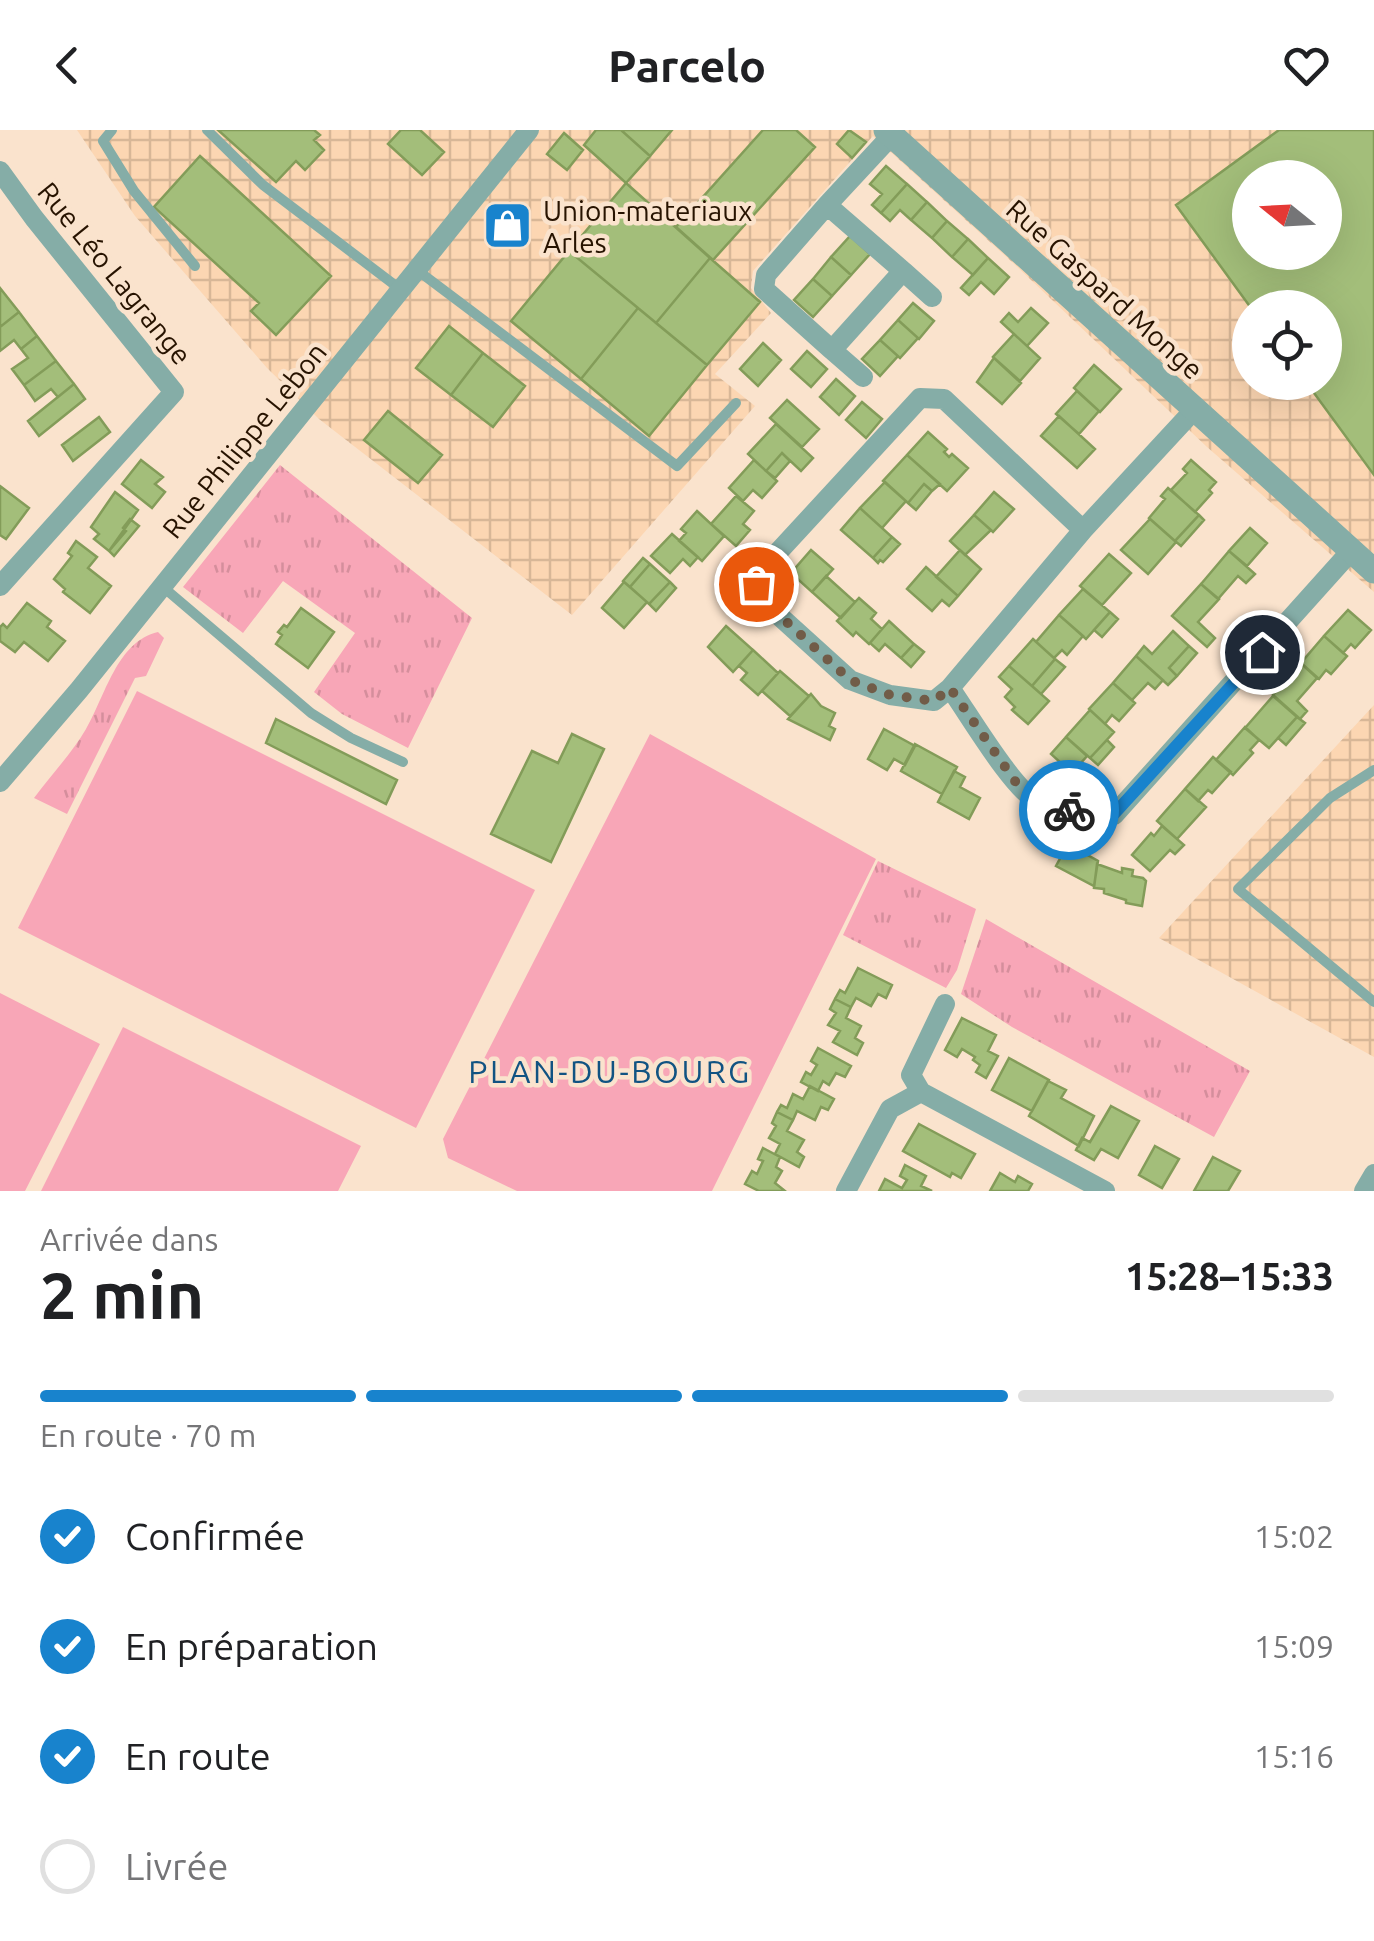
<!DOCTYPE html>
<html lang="fr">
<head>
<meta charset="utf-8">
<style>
	body { margin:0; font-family:Ubuntu,sans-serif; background:#f6f6f6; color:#202124; height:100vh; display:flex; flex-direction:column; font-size:38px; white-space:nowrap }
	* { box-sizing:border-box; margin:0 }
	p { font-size:32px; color:#757577 }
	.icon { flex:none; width:55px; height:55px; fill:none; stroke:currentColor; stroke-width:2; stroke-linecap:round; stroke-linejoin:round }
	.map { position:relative; height:1061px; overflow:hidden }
	.side { display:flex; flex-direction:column; background:#fff; flex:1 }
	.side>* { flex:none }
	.needle { width:65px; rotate:288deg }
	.fabs { position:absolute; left:1232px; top:30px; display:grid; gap:20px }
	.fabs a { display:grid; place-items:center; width:110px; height:110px; border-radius:50%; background:#fff; box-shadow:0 10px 40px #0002; font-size:50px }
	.pin { position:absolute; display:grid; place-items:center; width:85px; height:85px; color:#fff; margin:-42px; border:5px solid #fff; border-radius:50%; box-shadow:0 2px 10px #0007 }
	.courier { position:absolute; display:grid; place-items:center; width:100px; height:100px; margin:-50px; border:8px solid #1883cd; border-radius:50%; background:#fff; color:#222; box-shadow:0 2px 12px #0007 }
	.summary em { font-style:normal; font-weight:700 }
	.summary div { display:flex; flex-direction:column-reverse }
	.summary { display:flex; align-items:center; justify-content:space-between; height:170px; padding:0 40px }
	h1 { font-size:65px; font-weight:700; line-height:75px }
	.bar { display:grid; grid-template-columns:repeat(4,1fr); gap:15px 10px; align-content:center; height:120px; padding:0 40px }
	.bar i { height:12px; border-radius:8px; background:#e0e0e0 }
	.bar .current { background:#1883cd }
	.bar p { grid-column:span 4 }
	ol { padding:0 40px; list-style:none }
	li { display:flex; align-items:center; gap:30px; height:110px }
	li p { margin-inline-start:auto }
	li .icon { padding:10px; border-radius:50%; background:#1883cd; color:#fff; stroke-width:4 }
	li:last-child { color:#757577 }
	li i { width:55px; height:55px; border:5px solid #e0e0e0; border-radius:50% }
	header { display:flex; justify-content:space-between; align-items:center; height:130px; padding:0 40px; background:#fff; font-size:45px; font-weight:700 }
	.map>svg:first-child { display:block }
	.industrial { fill:url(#industrial-grid); fill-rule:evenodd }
	.grass { fill:url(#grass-tufts) }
	.pitch { fill:#f8a6b7 }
	.building { fill:#a3be7a; stroke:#839c59; stroke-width:2.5; fill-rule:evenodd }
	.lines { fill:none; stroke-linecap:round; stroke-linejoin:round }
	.service { stroke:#85ada7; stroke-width:10 }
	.minor { stroke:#85ada7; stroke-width:20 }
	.tertiary { stroke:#85ada7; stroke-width:25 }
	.done { stroke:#715c48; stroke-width:10; stroke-dasharray:0 18 }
	.route { stroke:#1883cd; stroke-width:12 }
	.labels { text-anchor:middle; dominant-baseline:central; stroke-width:9; stroke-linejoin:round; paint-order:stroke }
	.poi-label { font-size:28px; fill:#271300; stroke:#fae3cd; text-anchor:start }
	.street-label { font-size:28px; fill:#271300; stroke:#fae3cd }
	.quarter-label { font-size:32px; letter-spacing:2.5px; fill:#115382; stroke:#fae3cd }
</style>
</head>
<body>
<header><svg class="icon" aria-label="back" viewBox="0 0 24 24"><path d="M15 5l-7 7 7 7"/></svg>Parcelo<svg class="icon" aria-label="heart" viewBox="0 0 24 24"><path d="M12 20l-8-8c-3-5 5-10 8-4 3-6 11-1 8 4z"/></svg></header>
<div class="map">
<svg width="1374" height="1061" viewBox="0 0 1374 1061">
	<defs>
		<pattern id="industrial-grid" width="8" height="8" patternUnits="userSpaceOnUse" patternTransform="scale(2.5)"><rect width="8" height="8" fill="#fcd6b2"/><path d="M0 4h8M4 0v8" fill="none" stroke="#d8b797"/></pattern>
		<pattern id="grass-tufts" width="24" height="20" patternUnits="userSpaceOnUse" patternTransform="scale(2.5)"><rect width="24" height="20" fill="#f8a6b7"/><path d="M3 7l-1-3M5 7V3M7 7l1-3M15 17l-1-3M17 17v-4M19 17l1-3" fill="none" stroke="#d58e9c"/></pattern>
	</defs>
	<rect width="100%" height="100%" fill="#fae3cd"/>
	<path class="industrial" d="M77 0H1374V462L1207 317 1012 132 873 6 753 141 751 158 771 183 715 244 755 276 572 485 319 289 267 238 135 86ZM1250 48H1325V122H1250ZM1250 178H1325V252H1250Z
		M1374 575V927L1159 808Z"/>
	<path class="grass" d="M280 335 472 488 408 618 342 584 314 562 355 503 283 451 243 503 183 457Z
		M158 502 164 508 146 546 135 548 67 684 34 668C51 645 72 623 86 599 105 567 117 511 158 502Z
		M878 731 976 779 957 840 946 858 843 805Z
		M986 789 1250 941 1214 1007 1012 897 961 864Z"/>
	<path class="pitch" d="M137 561 535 760 416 998 18 798Z
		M650 604 876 729 712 1061H517L448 1028 443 1009Z
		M0 863 100 914 25 1061H0Z
		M123 897 361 1016 338 1061H41Z"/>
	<path class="building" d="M218 0H314L320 5 314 10 324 20 305 40 296 31 276 52Z
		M401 0H420L444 22 422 45 388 14Z
		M596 0H621L650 26 626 53 584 15Z
		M621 0H672L650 26Z
		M763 0H796L815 17 713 130 676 97Z
		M849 0 866 12 852 28 837 14Z
		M1279 0H1374V345L1306 252H1325V178H1251L1176 75ZM1250 48H1325V122H1250Z
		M564 3 583 20 567 40 547 24Z
		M200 26 331 146 276 205 251 181 259 173 154 77Z
		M886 36 907 54 881 83 872 75 882 64 870 54Z
		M626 53 710 128 656 193 569 121Z
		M907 54 927 72 911 90 900 80 890 91 881 83Z
		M927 72 947 91 932 108 911 90Z
		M947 91 968 109 952 127 932 108Z
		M850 106 870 124 851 145 831 127Z
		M968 109 988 128 973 145 952 127Z
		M569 121 638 178 581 249 511 191Z
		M831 127 851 145 832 166 813 149Z
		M710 128 760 172 707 235 656 193Z
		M988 128 1009 147 994 164 981 152 969 165 961 158Z
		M813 149 832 166 813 187 794 170Z
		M0 158 19 182 0 197Z
		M913 173 934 191 919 209 898 190Z
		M638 178 707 235 649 306 581 249Z
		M1031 178 1048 193 1027 216 1001 192 1009 183 1018 192Z
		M19 182 37 206 21 219 14 210 0 221V197Z
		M898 190 918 208 900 228 880 210Z
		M449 196 483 223 451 265 416 238Z
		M1014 204 1040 228 1020 251 993 227Z
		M37 206 56 231 24 255 12 239 28 228 21 219Z
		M880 210 898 226 880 246 862 229Z
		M763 213 781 230 758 256 740 239Z
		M807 221 827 239 811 257 791 239Z
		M483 223 525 256 493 297 451 265Z
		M994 228 1021 253 1002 274 977 252Z
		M56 231 74 254 58 267 51 259 35 271 24 255Z
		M1094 235 1121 259 1100 282 1074 258Z
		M836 249 855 266 839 285 820 267Z
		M74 254 85 269 39 306 28 291Z
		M1077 261 1099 281 1079 304 1056 284Z
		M787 270 819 299 802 317 770 288Z
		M862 272 882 289 866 308 846 290Z
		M388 281 442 325 418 353 364 310Z
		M1059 286 1095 319 1077 338 1041 306Z
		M99 287 110 302 73 331 62 315Z
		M776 294 813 328 801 341 782 323 766 341 748 324Z
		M928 302 947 319 944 322 949 327 952 324 968 338 947 361 907 325Z
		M782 323 790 331 775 348 766 341Z
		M907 325 940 354 932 361 924 354 908 373 883 351Z
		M141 330 163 347 155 354 165 362 152 378 122 354Z
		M754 330 777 351 762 368 753 360 743 371 729 358Z
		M1191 330 1216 352 1209 360 1212 363 1195 382 1171 360 1187 343 1183 339Z
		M885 352 906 371 882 398 860 378Z
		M924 354 932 361 916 380 908 373Z
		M0 356 29 378 6 409 0 405Z
		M1168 358 1199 385 1175 411 1149 388 1165 369 1161 366Z
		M115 362 138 380 109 421 94 409 99 404 91 397Z
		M994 362 1014 379 993 402 974 385Z
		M736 366 754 381 743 394 750 400 736 416 711 394Z
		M860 378 892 407 873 428 841 400Z
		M697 381 724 406 702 431 679 411 686 403 681 399Z
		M974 385 991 400 965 425 950 411Z
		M1199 385 1204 390 1181 416 1175 411Z
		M130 389 139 396 114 426 109 421 126 401 123 398Z
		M1150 389 1176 412 1148 444 1121 420Z
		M1250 398 1267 413 1247 436 1229 421Z
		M672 404 698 427 690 436 683 429 670 443 651 426Z
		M892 407 900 414 883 432 880 430 878 433 873 428Z
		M76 411 97 427 88 438 111 456 90 483 63 462 65 459 54 449 72 426 68 423Z
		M811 420 833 439 812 462 791 443Z
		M960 420 981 439 958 466 936 447Z
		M1229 421 1255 444 1246 453 1238 446 1218 469 1201 454Z
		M1109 424 1131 443 1102 475 1080 456Z
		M643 428 650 434 630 457 623 451Z
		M650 434 670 452 649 474 630 457Z
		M926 437 958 466 949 476 942 470 932 481 907 459Z
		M826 446 855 472 841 488 812 462Z
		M624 452 647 472 624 498 602 478Z
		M670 452 676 458 656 481 649 474Z
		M1201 454 1219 469 1198 492 1215 508 1207 517 1172 486Z
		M1083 459 1110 482 1086 509 1059 485Z
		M859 468 876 483 871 489 882 499 869 514 856 502 853 506 837 491Z
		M27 473 51 491 47 497 65 511 48 531 24 512 15 522 0 511V497L3 494 7 498Z
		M301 478 334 502 308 538 276 514 282 505 278 502 284 495 287 497Z
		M1348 480 1371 500 1355 518 1351 514 1343 523 1324 506Z
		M1110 482 1118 489 1102 507 1094 500Z
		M1059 485 1083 506 1067 525 1062 520 1054 528 1036 512Z
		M889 491 914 514 901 528 885 514 879 521 870 513Z
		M726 496 753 520 733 542 708 517Z
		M1173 501 1189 516 1169 538 1177 546 1168 555 1136 526 1144 516 1152 524Z
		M1324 506 1347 526 1331 544 1326 540 1319 549 1301 533Z
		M1033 509 1055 529 1032 556 1009 536Z
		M914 514 924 522 911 537 901 528Z
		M1189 516 1197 523 1177 546 1169 538Z
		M753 520 778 543 758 565 741 550 747 543 739 536Z
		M1136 526 1163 550 1155 559 1148 553 1132 570 1113 553Z
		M1294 527 1317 548 1297 571 1307 581 1300 589 1273 565 1285 552 1278 546Z
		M1055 529 1065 537 1041 564 1032 556Z
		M1009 536 1049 571 1028 594 1012 580 1015 577 1005 567 1012 559 999 547Z
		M780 541 809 566 790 586 762 561Z
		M1113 553 1135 573 1119 591 1112 585 1105 594 1089 579Z
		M811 564 821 576 835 583 829 596 835 599 830 610 788 589Z
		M1273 566 1297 587 1269 618 1245 598Z
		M1090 580 1114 602 1090 628 1066 607Z
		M1297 587 1305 593 1286 615 1278 608Z
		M276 589 397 650 386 674 266 613Z
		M1245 597 1259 610 1250 620 1253 623 1233 645 1216 630Z
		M884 599 915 616 905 635 894 629 887 640 868 629Z
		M572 604 604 619 551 732 491 704 532 621 558 633Z
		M1066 607 1087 626 1072 643 1051 624Z
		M1107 610 1114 617 1098 635 1090 628Z
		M915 614 957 637 942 664 901 641Z
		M1213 627 1231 642 1212 663 1208 660 1198 671 1185 659Z
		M954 641 965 647 960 657 980 668 969 689 938 672Z
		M1185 659 1206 677 1177 709 1157 691Z
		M1162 696 1184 715 1175 724 1170 720 1150 741 1132 725 1151 703 1154 706Z
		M1068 714 1098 731 1094 756 1056 736Z
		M1097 734 1122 743V738L1133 740 1132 746 1143 748 1146 751 1142 776 1126 773V770L1104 763V759L1094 758Z
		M858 838 892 855 886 868 878 864 871 876 856 868 851 877 835 869 840 860 845 863Z
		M835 869 851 877 846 888 861 896 855 908 863 913 857 925 833 912 840 901 828 895 836 883 830 879Z
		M962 888 996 905 988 921 998 926 986 948 976 942 980 935 973 930 975 927 962 919 957 927 945 920Z
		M818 918 851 936 845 947 836 943 829 955 823 951 818 961 801 952 806 942 811 945 817 935 811 931Z
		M1009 928 1049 950 1032 981 992 960Z
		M1048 951 1066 960 1061 968 1094 986 1079 1016 1029 986Z
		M810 956 834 969 828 980 821 977 815 990 797 981 793 990 777 982 781 975 787 978 793 964 803 969Z
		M1111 976 1139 991 1118 1028 1101 1019 1094 1030 1076 1020 1082 1008 1090 1012Z
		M777 982 793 990 787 1001 804 1010 797 1022 804 1027 799 1037 775 1024 780 1014 769 1008 776 996 772 993Z
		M919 994 975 1024 961 1048 952 1043 950 1047 903 1021Z
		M1155 1016 1179 1029 1162 1058 1139 1045Z
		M763 1018 780 1027 776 1037 782 1041 775 1053 785 1061H759L745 1054 752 1041 757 1044 763 1031 758 1029Z
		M1213 1027 1240 1041 1228 1061H1194Z
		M905 1035 926 1046 921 1056 932 1061H879L885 1049 902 1058 907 1050 900 1046Z
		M1000 1043 1015 1052 1018 1046 1032 1054 1028 1061H990Z"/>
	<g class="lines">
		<path class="service" d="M112 0 103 11 134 61 195 136
			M207 0 263 55 400 159
			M417 140 677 336 736 273
			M163 457 311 583 351 608 403 632
			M1374 640 1330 668 1238 759 1374 872"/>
		<path class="minor" d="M0 41 34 88 174 262 0 456
			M827 75 766 145 764 159 832 220 903 141 827 75 892 5
			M903 141 932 167
			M832 220 863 247
			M1083 400 950 558 934 571 890 565 850 550 754 463 757 445 920 268 944 269 1083 400 1194 280
			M950 558C968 583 1013 660 1037 671 1059 682 1090 687 1114 685L1351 421
			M0 652 79 560 529 0
			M945 874 911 945 921 962 1105 1061
			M846 1061 890 979 921 962
			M1364 1061 1374 1044"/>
		<path class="tertiary" d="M886 0 1374 441"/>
	</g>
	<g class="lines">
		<path class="done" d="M756 454 754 462 850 550 890 565 934 571 950 558 1017 654 1034 671 1069 680"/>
		<path class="route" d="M1069 680 1094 687 1114 684 1262 522"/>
	</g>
	<defs>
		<symbol id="shop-square" viewBox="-11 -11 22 22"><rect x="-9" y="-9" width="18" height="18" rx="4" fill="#1883cd" stroke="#fae3cd"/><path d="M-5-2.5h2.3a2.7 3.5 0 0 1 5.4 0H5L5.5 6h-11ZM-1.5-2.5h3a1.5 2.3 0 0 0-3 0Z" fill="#fff"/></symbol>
	</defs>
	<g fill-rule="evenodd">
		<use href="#shop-square" x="480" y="68" width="55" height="55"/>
	</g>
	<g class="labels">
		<g class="poi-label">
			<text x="543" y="80">Union-materiaux<tspan x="543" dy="32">Arles</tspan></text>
		</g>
		<g class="street-label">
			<text transform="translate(115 143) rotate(51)">Rue Léo Lagrange</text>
			<text transform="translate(1105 159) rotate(42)">Rue Gaspard Monge</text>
			<text transform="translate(244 310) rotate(-51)">Rue Philippe Lebon</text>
		</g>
		<g class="quarter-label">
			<text x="610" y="941">PLAN-DU-BOURG</text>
		</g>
	</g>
</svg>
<div class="fabs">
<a><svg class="needle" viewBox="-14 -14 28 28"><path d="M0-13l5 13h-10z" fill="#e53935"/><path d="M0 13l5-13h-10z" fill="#757577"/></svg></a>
<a><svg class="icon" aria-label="locate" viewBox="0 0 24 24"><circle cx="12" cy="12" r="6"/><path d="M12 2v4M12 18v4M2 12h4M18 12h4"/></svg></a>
</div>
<div class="pin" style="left:756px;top:454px;background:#ea580c"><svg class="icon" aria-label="bag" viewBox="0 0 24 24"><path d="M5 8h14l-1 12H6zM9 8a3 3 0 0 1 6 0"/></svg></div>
<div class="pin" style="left:1262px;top:522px;background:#1f2937"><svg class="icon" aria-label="home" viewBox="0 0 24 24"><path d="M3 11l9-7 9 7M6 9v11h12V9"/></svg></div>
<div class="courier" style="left:1069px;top:680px"><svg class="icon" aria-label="bike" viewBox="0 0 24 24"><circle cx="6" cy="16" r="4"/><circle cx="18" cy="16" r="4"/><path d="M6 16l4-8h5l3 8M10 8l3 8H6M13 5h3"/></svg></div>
</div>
<section class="side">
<div class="summary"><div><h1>2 min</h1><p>Arrivée dans</p></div><em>15:28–15:33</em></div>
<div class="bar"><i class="current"></i><i class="current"></i><i class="current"></i><i></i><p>En route · 70 m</p></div>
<ol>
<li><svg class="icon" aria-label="check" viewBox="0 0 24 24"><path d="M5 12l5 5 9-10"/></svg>Confirmée<p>15:02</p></li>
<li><svg class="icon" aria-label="check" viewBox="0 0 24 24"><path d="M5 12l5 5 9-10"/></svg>En préparation<p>15:09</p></li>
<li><svg class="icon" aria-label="check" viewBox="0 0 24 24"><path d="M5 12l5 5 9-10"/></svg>En route<p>15:16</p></li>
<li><i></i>Livrée</li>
</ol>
</section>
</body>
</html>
